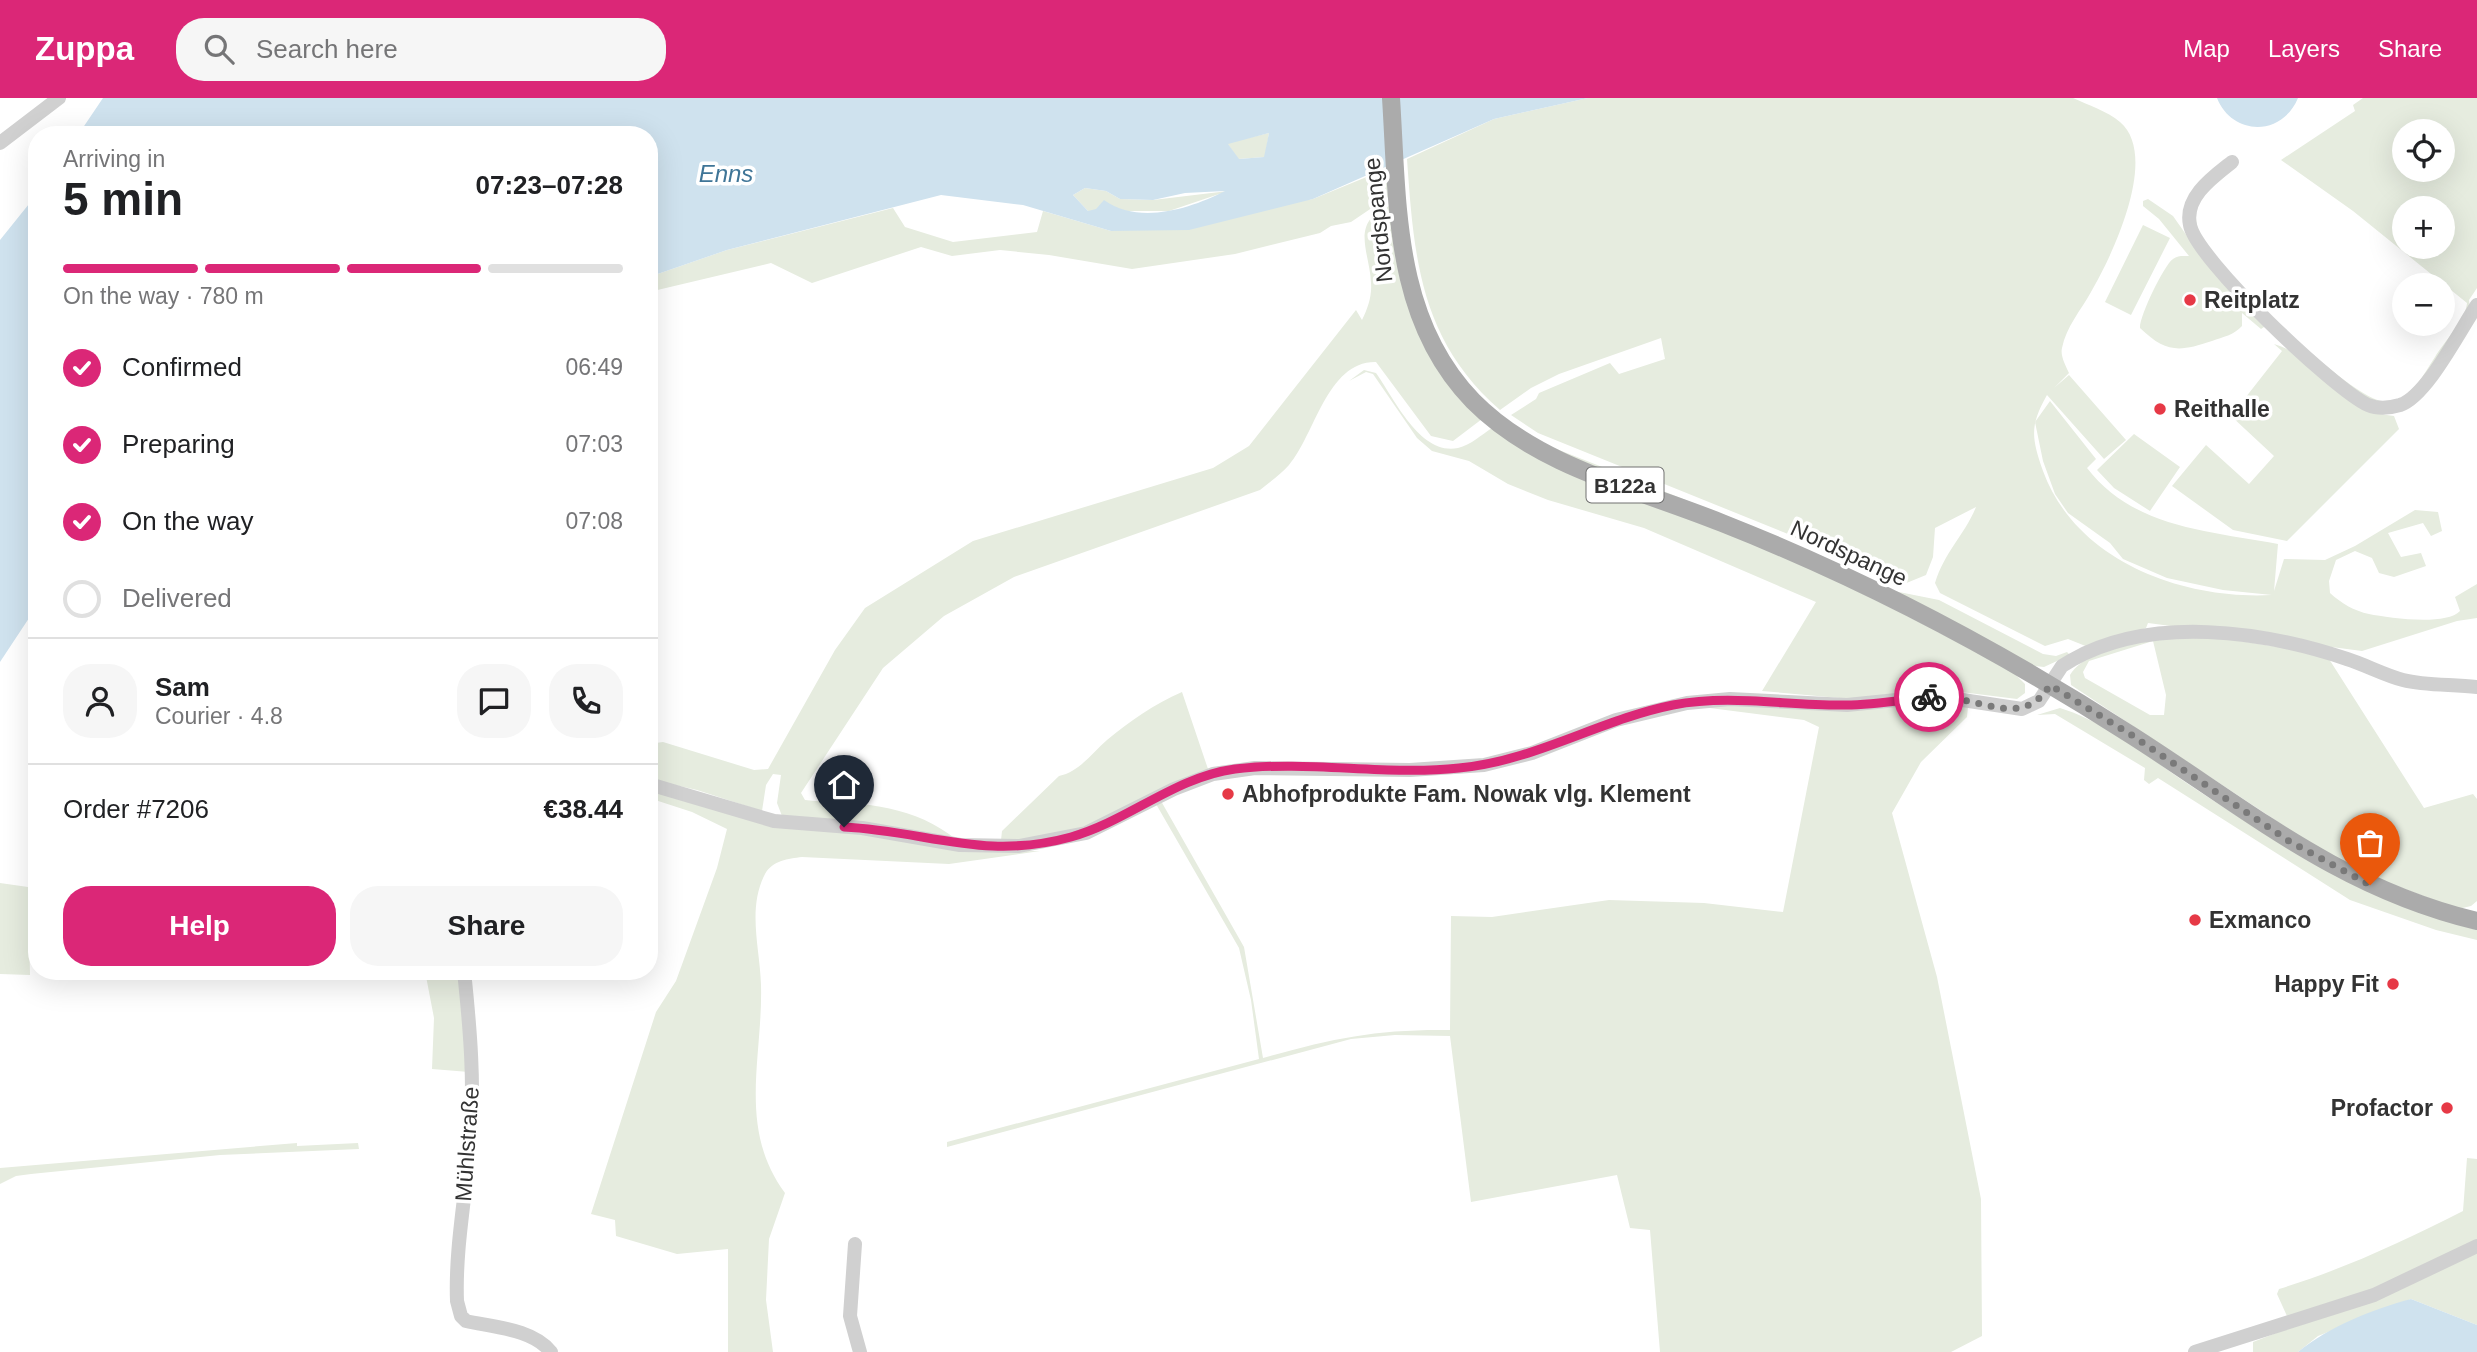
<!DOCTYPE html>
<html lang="en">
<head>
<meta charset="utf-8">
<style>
	body { margin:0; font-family:Arial,sans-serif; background:#f6f6f6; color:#202124; height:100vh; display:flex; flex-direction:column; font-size:26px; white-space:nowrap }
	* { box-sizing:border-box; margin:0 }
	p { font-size:23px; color:#757577 }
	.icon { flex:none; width:38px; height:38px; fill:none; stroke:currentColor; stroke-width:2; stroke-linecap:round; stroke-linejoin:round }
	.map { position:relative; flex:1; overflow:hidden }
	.side { position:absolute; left:28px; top:28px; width:630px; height:854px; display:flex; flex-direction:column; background:#fff; border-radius:28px; box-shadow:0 7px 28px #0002 }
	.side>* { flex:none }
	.buttons { position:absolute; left:2392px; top:21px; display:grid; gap:14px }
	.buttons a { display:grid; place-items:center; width:63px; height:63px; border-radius:50%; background:#fff; box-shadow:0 7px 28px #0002; font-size:35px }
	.pin { position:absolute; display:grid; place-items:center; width:60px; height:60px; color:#fff; margin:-72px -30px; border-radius:50% 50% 50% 0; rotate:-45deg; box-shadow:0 0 7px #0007 }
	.pin .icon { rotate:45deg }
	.courier { position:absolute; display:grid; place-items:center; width:70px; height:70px; margin:-35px; border:5px solid #db2777; border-radius:50%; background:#fff; color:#222; box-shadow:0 2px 9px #0007 }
	.head em { font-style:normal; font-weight:800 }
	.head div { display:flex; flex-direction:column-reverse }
	.head { display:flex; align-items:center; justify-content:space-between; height:119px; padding:0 35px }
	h1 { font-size:46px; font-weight:800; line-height:52px }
	.bar { display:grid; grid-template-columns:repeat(4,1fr); gap:10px 7px; align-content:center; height:84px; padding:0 35px }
	.bar i { height:9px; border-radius:5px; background:#e0e0e0 }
	.bar .current { background:#db2777 }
	.bar p { grid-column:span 4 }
	.line { display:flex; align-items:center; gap:18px; padding:0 35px; border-top:2px solid #e0e0e0 }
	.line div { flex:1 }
	.round { display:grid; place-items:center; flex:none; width:74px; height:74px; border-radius:28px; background:#f6f6f6 }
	ol { padding:0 35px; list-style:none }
	li { display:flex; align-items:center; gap:21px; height:77px }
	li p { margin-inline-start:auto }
	li .icon { padding:7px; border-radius:50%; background:#db2777; color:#fff; stroke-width:4 }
	li:last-child { color:#757577 }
	li i { width:38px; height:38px; border:4px solid #e0e0e0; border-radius:50% }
	.button { display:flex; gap:14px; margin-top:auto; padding:14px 35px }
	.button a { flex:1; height:80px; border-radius:28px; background:#db2777; color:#fff; font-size:28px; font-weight:800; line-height:80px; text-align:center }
	.button a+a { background:#f6f6f6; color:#202124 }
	header { display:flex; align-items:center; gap:42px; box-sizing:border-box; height:98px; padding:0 35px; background:#db2777; color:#fff }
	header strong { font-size:33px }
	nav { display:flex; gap:38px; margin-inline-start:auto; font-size:24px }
	.search { width:490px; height:63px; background:#f6f6f6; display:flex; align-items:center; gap:18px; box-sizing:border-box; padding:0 24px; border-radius:28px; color:#757577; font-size:26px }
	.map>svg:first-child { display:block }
	.green { fill:#e6ecdf; fill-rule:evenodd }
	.water { fill:#cfe2ee; fill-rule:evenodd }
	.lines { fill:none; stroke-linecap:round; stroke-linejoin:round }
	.minor { stroke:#d0d0d0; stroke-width:14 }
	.major { stroke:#ababab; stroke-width:18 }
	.done { stroke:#7a7a7a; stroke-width:7; stroke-dasharray:0 12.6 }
	.route { stroke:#db2777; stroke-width:9 }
	.poi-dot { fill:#e63946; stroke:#fff; stroke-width:2.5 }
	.labels { text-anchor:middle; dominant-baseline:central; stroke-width:7; stroke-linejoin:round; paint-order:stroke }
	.shield { fill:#fff; stroke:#707070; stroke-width:2 }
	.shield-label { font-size:21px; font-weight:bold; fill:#333 }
	.street-label { font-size:23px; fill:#333; stroke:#fff }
	.poi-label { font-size:23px; font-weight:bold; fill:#333; stroke:#fff; text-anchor:start }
	.water-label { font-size:24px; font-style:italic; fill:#3f7597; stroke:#fff }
</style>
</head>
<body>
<header>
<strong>Zuppa</strong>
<div class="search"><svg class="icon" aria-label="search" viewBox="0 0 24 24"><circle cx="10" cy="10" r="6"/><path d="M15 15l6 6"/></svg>Search here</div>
<nav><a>Map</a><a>Layers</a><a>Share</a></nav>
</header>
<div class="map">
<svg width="2477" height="1254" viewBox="0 0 2477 1254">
	<rect width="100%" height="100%" fill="#fff"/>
	<path class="green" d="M1588 0H2073C2088 7 2107 13 2120 24 2160 58 2112 158 2091 194 2081 212 2066 229 2062 250 2060 258 2066 268 2069 275L2054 290 2069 277 2126 342 2104 361 2047 297C2030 327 2031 339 2043 373 2076 463 2182 502 2272 497L2223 492 2167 480 2123 461 2110 445 2068 415 2055 396 2043 363 2035 324 2050 303 2096 361 2087 370C2133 430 2209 433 2278 446L2274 493 2284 461 2325 462 2355 448 2415 412 2438 414 2442 433 2431 438 2423 425 2388 435 2401 459 2421 455 2426 468 2394 479 2379 475 2372 460 2355 453 2336 462 2329 483 2330 495C2341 505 2354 513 2369 516 2389 520 2446 528 2460 513L2455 499 2477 486V520L2457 523 2362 553 2148 525 2146 530 2088 549 2068 541 2045 548 1940 495 1935 485C1945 453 1964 438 1976 409L1935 430 1933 459 1926 477 1904 486 1888 484 1788 436 1538 335 1511 317 1536 301 1539 295 1610 265 1619 276 1665 261 1661 240 1559 276 1531 290 1500 312C1420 242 1414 160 1407 61L1494 21Z
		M2363 0H2477V190L2469 202 2470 210C2455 234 2421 298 2395 304 2384 307 2373 305 2364 300 2330 281 2195 157 2194 121 2194 96 2217 82 2234 68 2222 86 2195 93 2196 121 2197 132 2202 142 2208 150 2230 180 2354 306 2387 304 2411 303 2423 277 2435 259 2444 244 2466 221 2467 205L2353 113 2281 62 2355 13 2353 7ZM2404 33H2443V72H2404ZM2404 110H2443V149H2404Z
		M1269 35 1265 59 1238 61 1227 45Z
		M1386 71 1388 99 1351 124 1331 128 1320 135 1235 156 1132 171 1049 157 1000 152 952 158 921 149 812 185 771 165 649 194V179L727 152 893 110 905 129 953 144 1037 134 1043 113 1111 133 1313 101Z
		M1085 90 1106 93 1120 101 1153 102 1228 93 1169 113H1088L1073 97Z
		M2148 101 2173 118 2206 165 2267 227 2261 231 2242 215V228C2234 237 2223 239 2212 243 2179 254 2166 255 2140 230 2139 219 2164 167 2173 161 2178 157 2184 158 2189 158L2159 121 2143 108V103Z
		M1389 108 1401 184 1417 232 1482 321 1453 343 1431 338 1376 264C1327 263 1315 337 1289 367 1281 376 1270 384 1260 392L1014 479 944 518 883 570 801 695 805 702 815 703C866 705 915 708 957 742L782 718 777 705 781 677 773 676 766 687 762 713 697 692 649 681V646L663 644 754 672 768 671 835 552 865 510 973 443 1213 370 1249 348 1356 212 1362 222C1368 210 1372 198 1371 185 1370 154 1349 125 1389 108Z
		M2143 127 2170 140 2131 217 2105 204Z
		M2274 246C2321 260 2340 313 2394 318L2399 331 2287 443 2233 432 2172 388 2206 347 2249 386 2274 358 2231 318 2282 253Z
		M1364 272 1376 275C1394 300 1420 358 1458 350 1471 347 1481 337 1492 330 1669 407 1847 480 2015 576L2025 586V595L2017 601 1937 591 1851 601 1762 593 1816 504 1644 430 1548 402 1508 386 1469 363 1432 353 1417 340 1373 276 1366 274 1349 283Z
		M2134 336 2180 369 2150 413 2114 390 2097 372Z
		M1544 346 1701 408 1894 493 1939 502 2043 556 2056 558 2067 554 2070 557 2044 569 2035 568 1561 357Z
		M2201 537 2297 552 2329 561 2424 710 2473 696 2477 701V803L2471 808 2458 811 2346 769 2071 587 2070 577C2093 542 2163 541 2201 537ZM2153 543 2166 597 2164 617H2150L2085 580 2083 574 2089 563Z
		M1182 594 1208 671 1090 729 1045 740 1001 742 1002 733 1059 678C1079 674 1092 655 1107 642 1130 623 1154 606 1182 594Z
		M1925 605 1968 609 1967 619 1921 664 1892 715 1937 879 1981 1101 1982 1238 1951 1254H1660L1650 1132 1630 1130 1617 1077 1471 1104 1450 938 1395 937 1351 941 947 1049V1044L1259 961 1251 902 1239 850 1156 706 1161 703 1244 849 1263 960C1333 940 1378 931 1450 932L1451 818 1492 819 1609 802 1704 805 1783 814 1819 629 1804 622 1702 609 1729 606 1847 613Z
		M2060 610C2106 624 2148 659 2188 686 2288 751 2359 801 2477 832V842L2436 832 2350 802 2158 680 2149 686 2144 682 2145 670 2055 616 2037 617Z
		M649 692 971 754 1040 753 949 766 802 759C788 761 773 762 765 776 747 811 760 850 761 887 763 960 737 1030 785 1095L769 1141 766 1202 773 1254H728V1151L677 1156 616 1138 615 1122 591 1116 656 914 676 883 717 770 727 731 692 714 649 700Z
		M0 785 28 789 30 877 0 876Z
		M425 873H462L469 974 432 971 434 920Z
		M297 1045V1048L358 1045 359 1051 220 1057 31 1076 16 1078 0 1086V1070Z
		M2467 1060 2477 1061V1227L2411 1201 2318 1238 2298 1254H2253V1244L2292 1229 2277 1196 2279 1191C2344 1171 2402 1144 2463 1113Z"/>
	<path class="water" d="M103 0H1588L1494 21 1313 101 1189 132 1111 133 1023 107 941 97 727 152 649 179V37H78ZM1269 35 1264 59 1239 61 1228 46ZM1085 90 1106 93 1120 101 1153 102 1185 95 1225 93C1190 111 1139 127 1104 102L1096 111 1088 113 1073 97Z
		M2217 0H2298C2282 39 2232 38 2217 0Z
		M37 96V508L0 564V142Z
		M2411 1201 2477 1227V1254H2298C2330 1228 2371 1212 2411 1201Z"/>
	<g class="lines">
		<path class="minor" d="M0 45 59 0
			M2232 64C2213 79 2184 99 2190 127 2196 161 2335 292 2368 307 2378 311 2390 310 2400 307 2427 298 2460 232 2477 207
			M649 686 774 723 862 730 960 747 1019 748 1086 735 1174 691 1213 676 1255 670 1410 672 1484 667 1532 655 1616 622 1687 605 1730 601 1847 607 1936 598 2022 611 2039 603 2062 568 2072 562C2152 517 2263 533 2347 561 2366 567 2384 577 2403 582 2426 588 2453 586 2477 589
			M464 873C470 930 475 987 470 1044 466 1097 455 1150 457 1203L461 1218 466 1223C493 1229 533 1231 551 1254
			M855 1146 850 1218 860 1254
			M2195 1254 2374 1197 2477 1148"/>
		<path class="major" d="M1391 0C1398 106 1393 221 1473 303 1538 369 1638 391 1722 425 1864 481 2002 554 2131 637 2247 711 2339 790 2477 823"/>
	</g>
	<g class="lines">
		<path class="done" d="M1929 599C1973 594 2021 635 2050 587L2130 636 2289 743 2370 787"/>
		<path class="route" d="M844 729C927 733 984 763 1071 739 1128 723 1175 679 1235 671 1309 662 1385 678 1459 670 1535 663 1599 622 1673 607 1731 596 1787 608 1846 607 1873 607 1902 602 1929 599"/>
	</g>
	<g class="poi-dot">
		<circle cx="2190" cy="202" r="7"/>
		<circle cx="2160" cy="311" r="7"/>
		<circle cx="1228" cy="696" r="7"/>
		<circle cx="2195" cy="822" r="7"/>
		<circle cx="2393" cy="886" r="7"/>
		<circle cx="2447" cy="1010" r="7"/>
	</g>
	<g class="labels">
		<rect class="shield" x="1586.5" y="369.5" width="77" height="35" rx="5"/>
		<g class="shield-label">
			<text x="1625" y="387">B122a</text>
		</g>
		<g class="street-label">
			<text transform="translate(1378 122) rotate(-96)">Nordspange</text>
			<text transform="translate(1849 455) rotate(25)">Nordspange</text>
			<text transform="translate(467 1046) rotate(-86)">Mühlstraße</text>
		</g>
		<g class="poi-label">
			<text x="2204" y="202">Reitplatz</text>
			<text x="2174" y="311">Reithalle</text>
			<text x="1242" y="696">Abhofprodukte Fam. Nowak vlg. Klement</text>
			<text x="2209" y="822">Exmanco</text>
			<text x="2379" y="886" text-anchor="end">Happy Fit</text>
			<text x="2433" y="1010" text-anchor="end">Profactor</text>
		</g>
		<g class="water-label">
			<text x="726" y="75">Enns</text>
		</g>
	</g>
</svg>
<div class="buttons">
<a><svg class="icon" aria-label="locate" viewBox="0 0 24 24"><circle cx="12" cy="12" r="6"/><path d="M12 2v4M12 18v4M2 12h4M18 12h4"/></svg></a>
<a>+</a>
<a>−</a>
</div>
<div class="pin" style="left:2370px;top:787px;background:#ea580c"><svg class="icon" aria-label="bag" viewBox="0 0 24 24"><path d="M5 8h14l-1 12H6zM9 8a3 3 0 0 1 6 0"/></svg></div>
<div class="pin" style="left:844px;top:729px;background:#1f2937"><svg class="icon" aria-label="home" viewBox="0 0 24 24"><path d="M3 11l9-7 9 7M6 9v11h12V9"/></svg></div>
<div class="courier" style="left:1929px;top:599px"><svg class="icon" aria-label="bike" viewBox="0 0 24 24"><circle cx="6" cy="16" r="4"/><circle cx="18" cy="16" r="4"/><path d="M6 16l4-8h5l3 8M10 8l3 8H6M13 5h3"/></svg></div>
<section class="side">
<div class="head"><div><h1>5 min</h1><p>Arriving in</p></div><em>07:23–07:28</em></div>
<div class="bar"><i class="current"></i><i class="current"></i><i class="current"></i><i></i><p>On the way · 780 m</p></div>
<ol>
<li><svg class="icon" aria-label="check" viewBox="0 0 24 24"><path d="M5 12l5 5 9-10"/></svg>Confirmed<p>06:49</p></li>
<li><svg class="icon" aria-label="check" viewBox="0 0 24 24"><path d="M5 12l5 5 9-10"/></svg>Preparing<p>07:03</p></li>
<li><svg class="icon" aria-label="check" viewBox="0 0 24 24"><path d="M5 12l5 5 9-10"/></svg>On the way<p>07:08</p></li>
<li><i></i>Delivered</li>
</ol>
<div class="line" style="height:126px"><a class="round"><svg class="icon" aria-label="person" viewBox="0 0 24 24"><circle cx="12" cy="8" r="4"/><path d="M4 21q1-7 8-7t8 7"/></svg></a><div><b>Sam</b><p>Courier · 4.8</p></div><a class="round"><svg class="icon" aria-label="chat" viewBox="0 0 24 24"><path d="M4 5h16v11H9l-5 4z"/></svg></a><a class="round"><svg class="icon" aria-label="phone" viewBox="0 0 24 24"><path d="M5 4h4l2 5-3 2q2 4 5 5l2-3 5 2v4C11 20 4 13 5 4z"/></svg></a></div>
<div class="line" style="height:91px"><div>Order #7206</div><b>€38.44</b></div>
<div class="button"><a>Help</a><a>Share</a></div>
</section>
</div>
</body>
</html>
